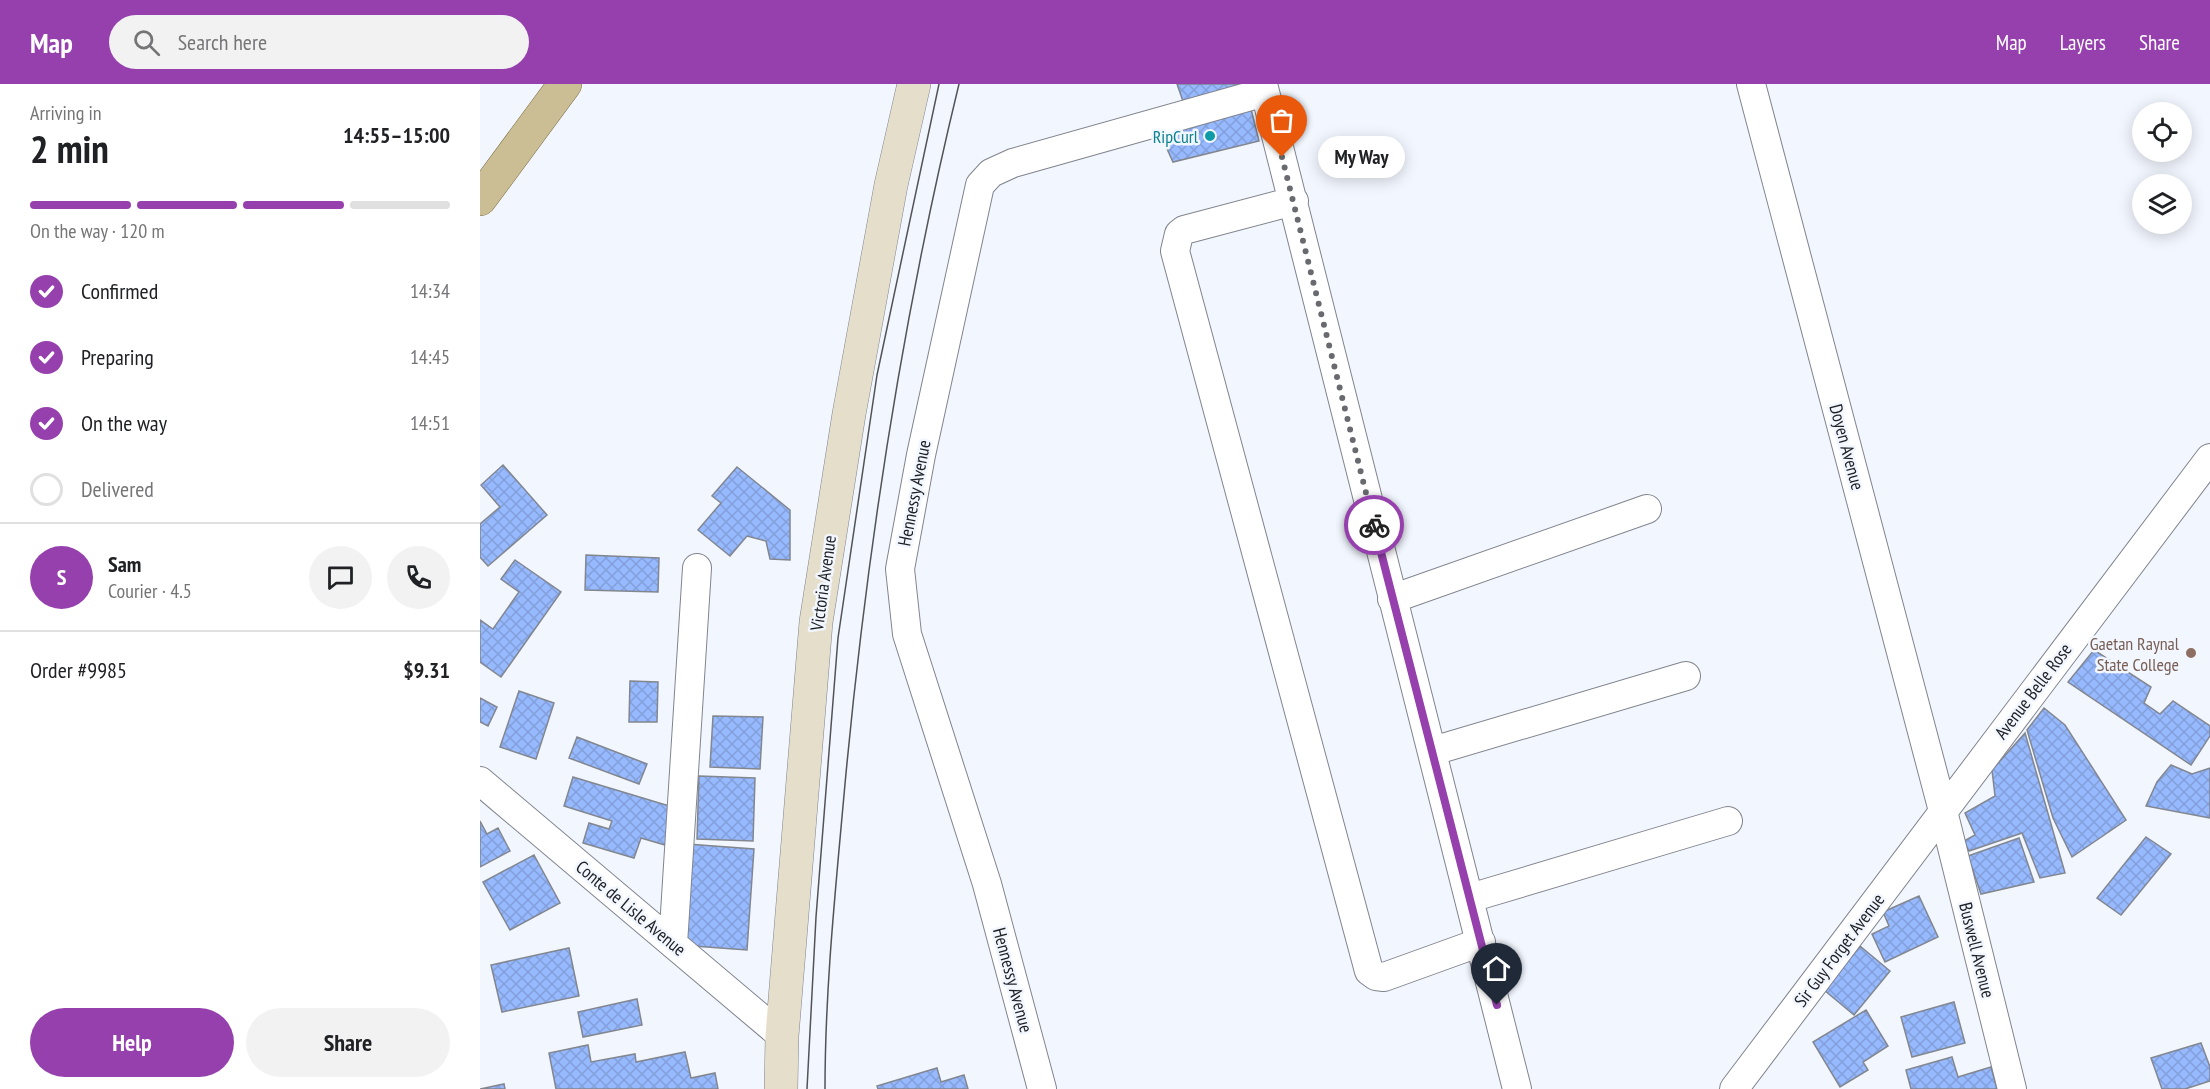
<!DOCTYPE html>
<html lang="en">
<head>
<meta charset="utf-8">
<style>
	body { margin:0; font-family:"PT Sans Narrow",sans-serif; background:#f2f2f2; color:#202124; height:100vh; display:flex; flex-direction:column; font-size:22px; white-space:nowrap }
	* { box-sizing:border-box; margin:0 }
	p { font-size:20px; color:#757577 }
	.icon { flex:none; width:33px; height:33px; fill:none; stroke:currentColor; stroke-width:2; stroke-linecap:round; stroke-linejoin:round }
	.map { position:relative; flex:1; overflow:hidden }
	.sheet { display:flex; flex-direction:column; background:#fff; width:480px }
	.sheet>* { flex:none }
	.fabs { position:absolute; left:1652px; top:18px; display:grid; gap:12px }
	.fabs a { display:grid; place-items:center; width:60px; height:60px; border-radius:50%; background:#fff; box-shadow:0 3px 15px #0003; font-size:30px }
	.pin { position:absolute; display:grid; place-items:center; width:51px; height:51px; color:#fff; margin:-62px -26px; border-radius:50% 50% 50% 0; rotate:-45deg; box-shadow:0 0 6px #0007 }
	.pin .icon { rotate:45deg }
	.courier { position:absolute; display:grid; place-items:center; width:60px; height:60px; margin:-30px; border:4px solid #9640ae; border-radius:50%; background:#fff; color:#222; box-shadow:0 2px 8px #0007 }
	.bubble { position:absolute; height:42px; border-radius:21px; background:#fff; box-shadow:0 3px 15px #0003; font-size:20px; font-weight:600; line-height:42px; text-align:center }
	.overview em { font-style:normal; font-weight:600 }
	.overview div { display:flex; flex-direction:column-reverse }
	.overview { display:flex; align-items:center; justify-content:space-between; height:102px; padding:0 30px }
	h1 { font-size:39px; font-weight:600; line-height:45px }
	.bar { display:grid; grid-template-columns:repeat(4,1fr); gap:9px 6px; align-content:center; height:72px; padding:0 30px }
	.bar i { height:8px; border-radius:4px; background:#e0e0e0 }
	.bar .active { background:#9640ae }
	.bar p { grid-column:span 4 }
	.line { display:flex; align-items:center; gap:15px; padding:0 30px; border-top:2px solid #e0e0e0 }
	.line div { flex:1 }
	.round { display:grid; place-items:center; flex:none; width:63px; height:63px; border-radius:32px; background:#f2f2f2 }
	ol { padding:0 30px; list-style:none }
	li { display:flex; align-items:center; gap:18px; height:66px }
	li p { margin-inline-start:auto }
	li .icon { padding:6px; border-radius:50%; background:#9640ae; color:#fff; stroke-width:4 }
	li:last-child { color:#757577 }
	li i { width:33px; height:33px; border:3px solid #e0e0e0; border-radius:50% }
	.action { display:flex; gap:12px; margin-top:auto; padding:12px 30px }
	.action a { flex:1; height:69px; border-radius:36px; background:#9640ae; color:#fff; font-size:24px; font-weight:600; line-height:69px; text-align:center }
	.action a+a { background:#f2f2f2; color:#202124 }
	header { display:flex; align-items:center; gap:36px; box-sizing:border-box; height:84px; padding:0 30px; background:#9640ae; color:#fff }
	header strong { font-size:28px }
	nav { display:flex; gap:33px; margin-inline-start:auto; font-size:21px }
	.search { width:420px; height:54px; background:#f2f2f2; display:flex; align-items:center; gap:15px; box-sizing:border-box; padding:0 21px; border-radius:33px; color:#757577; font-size:22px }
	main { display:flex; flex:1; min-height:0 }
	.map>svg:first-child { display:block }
	.building { fill:url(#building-cross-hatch); stroke:#82868f; stroke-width:1.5 }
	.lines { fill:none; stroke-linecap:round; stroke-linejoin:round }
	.street-casing { stroke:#80848d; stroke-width:30 }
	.secondary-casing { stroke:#80848d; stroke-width:34 }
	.primary-casing { stroke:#786a3f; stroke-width:34 }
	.street { stroke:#fff; stroke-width:28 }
	.secondary { stroke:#e5deca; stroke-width:33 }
	.primary { stroke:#cbbe95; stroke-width:33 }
	.tram { stroke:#515357; stroke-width:1.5 }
	.done { stroke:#686a6f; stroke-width:6; stroke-dasharray:0 10.8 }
	.route { stroke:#9640ae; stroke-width:8 }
	.culture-dot { fill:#0f9aa8; stroke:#f2f6fe; stroke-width:2 }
	.education-dot { fill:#8d6e63; stroke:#f2f6fe; stroke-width:2 }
	.labels { text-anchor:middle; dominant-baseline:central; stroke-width:5; stroke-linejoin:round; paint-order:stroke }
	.culture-label { font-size:18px; fill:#0d838f; stroke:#f2f6fe; text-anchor:end }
	.street-label { font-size:18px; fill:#1d1f22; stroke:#f2f6fe }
	.education-label { font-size:18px; fill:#785e54; stroke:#f2f6fe; text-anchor:end }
</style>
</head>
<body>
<header>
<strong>Map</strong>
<div class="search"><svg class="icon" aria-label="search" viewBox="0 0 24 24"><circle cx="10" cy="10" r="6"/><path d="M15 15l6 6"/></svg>Search here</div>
<nav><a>Map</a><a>Layers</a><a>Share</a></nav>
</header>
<main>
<section class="sheet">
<div class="overview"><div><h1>2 min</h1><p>Arriving in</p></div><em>14:55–15:00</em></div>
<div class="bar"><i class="active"></i><i class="active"></i><i class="active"></i><i></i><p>On the way · 120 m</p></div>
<ol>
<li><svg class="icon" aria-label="check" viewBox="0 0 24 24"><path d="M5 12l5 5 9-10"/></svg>Confirmed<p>14:34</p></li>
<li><svg class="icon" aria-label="check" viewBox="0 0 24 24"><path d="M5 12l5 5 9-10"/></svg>Preparing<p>14:45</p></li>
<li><svg class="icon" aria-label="check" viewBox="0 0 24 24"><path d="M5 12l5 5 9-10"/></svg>On the way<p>14:51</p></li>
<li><i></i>Delivered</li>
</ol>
<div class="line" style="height:108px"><b class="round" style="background:#9640ae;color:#fff">S</b><div><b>Sam</b><p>Courier · 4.5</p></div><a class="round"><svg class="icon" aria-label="chat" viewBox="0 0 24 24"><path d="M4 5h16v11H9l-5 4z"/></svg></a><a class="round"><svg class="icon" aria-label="phone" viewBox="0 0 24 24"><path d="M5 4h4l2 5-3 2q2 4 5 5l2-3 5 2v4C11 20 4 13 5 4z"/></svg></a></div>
<div class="line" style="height:78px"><div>Order #9985</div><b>$9.31</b></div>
<div class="action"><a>Help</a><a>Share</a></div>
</section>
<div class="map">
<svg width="1730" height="1005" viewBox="0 0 1730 1005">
	<defs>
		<pattern id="building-cross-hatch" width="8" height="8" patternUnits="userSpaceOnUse" patternTransform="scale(1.5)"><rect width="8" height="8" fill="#97b9ff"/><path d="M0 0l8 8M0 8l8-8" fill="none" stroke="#829fda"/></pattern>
	</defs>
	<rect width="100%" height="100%" fill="#f2f6fe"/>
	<path class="building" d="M697 0H769L704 20Z
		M770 21 779 57 693 78 679 47Z
		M23 381 67 431 8 482 0 473V440L20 423 1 401Z
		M257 383 310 426V476L290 475 286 457 267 452 250 472 218 446 241 419 232 412Z
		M106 471 179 474 178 508 105 506Z
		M35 476 81 508 21 593 0 578V536L13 545 39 508 21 495Z
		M1614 566 1671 603 1664 619 1680 630 1693 617 1730 642V652L1711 681 1588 598Z
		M150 597 178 598 177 638H149Z
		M39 607 74 619 56 675 20 663Z
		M0 614 17 623 8 642 0 638Z
		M1564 624 1585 641 1646 736 1592 773 1573 734 1547 646Z
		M233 632 283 633 280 685 230 683Z
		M1545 649 1585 789 1560 794 1542 749 1489 767 1484 757 1495 751 1485 729 1515 712 1512 686Z
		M97 653 167 680 159 700 89 674Z
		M1691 681 1712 690 1730 684V734L1666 722 1677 698Z
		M219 692 275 694 273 757 217 755Z
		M93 693 196 724 185 761 161 754 154 774 103 759 109 739 129 745 132 737 84 722Z
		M0 737 7 750 18 744 30 767 0 783Z
		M1666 753 1691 770 1641 831 1617 814Z
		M1539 754 1554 798 1501 810 1488 772Z
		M207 760 274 765 267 866 200 861Z
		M54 771 80 819 30 846 3 798Z
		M1439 812 1458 853 1405 878 1392 850 1409 842 1403 828Z
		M1380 862 1410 887 1374 931 1344 906Z
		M89 864 99 912 22 928 11 881Z
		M157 915 162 941 103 953 98 928Z
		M1474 918 1485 959 1432 973 1421 933Z
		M1386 926 1408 962 1383 978 1388 986 1360 1003 1333 958Z
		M1721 959 1730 983V997L1705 1005H1682L1671 974Z
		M108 961 111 978 155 970 156 978 205 968 211 994 235 989 238 1005H76L69 969Z
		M1472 973 1478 993 1511 983 1517 1005H1431L1426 986Z
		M457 984 461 998 484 991 488 1005H398L397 1002Z
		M24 1000 25 1005H0Z"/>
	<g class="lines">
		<defs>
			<path id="street" d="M783 0 1037 1005
				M1271 0 1463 727 1532 1005
				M814 117 704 146 699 150 695 167 889 887 896 892 904 893 1001 858
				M912 515 1167 425
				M953 667 1206 592
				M0 697 302 952
				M990 814 1248 737
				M193 860 217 484
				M562 1005 507 800 427 550 420 485 441 371 500 101 511 89 533 79 785 8
				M1254 1005 1730 374"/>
			<path id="secondary" d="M301 1005 302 952 336 538 369 330 411 101 434 0"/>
			<path id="primary" d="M0 115 85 0"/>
		</defs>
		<use href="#street" class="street-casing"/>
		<use href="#secondary" class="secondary-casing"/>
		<use href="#primary" class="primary-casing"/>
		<use href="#street" class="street"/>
		<use href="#secondary" class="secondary"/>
		<use href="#primary" class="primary"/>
		<path class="tram" d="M327 1005 336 833 358 554 397 291 459 0
			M345 1005C345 903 356 801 365 700 387 464 423 230 479 0"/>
	</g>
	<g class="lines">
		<path class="done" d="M802 73 894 441"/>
		<path class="route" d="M894 441 1017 921"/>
	</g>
	<circle class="culture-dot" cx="730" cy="52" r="6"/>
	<circle class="education-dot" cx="1711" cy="569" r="6"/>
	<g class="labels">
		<g class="culture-label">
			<text x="718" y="52">RipCurl</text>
		</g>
		<g class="street-label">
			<text transform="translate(1367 363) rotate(75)">Doyen Avenue</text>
			<text transform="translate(434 409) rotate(-79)">Hennessy Avenue</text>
			<text transform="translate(343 499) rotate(-82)">Victoria Avenue</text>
			<text transform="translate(1553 607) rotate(-53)">Avenue Belle Rose</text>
			<text transform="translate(151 824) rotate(40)">Conte de Lisle Avenue</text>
			<text transform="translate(1359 866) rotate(-53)">Sir Guy Forget Avenue</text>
			<text transform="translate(1497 866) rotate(76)">Buswell Avenue</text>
			<text transform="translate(533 896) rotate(75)">Hennessy Avenue</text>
		</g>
		<g class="education-label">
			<text x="1699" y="559">Gaetan Raynal<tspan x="1699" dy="21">State College</tspan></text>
		</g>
	</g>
</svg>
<div class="fabs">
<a><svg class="icon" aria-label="locate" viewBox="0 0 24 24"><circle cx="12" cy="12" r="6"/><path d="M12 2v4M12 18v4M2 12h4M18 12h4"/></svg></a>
<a><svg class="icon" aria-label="layers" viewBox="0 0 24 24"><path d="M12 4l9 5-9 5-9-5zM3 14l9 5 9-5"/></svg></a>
</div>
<div class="pin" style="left:802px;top:73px;background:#ea580c"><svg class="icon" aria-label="bag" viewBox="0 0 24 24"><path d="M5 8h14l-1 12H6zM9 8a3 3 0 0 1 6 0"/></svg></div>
<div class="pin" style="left:1017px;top:921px;background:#1f2937"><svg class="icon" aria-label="home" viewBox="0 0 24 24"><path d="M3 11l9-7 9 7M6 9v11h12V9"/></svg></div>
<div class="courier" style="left:894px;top:441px"><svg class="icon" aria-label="bike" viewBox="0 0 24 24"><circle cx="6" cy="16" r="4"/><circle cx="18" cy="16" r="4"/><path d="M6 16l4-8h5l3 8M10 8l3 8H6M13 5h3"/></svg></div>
<div class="bubble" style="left:838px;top:52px;width:87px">My Way</div>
</div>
</main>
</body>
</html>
